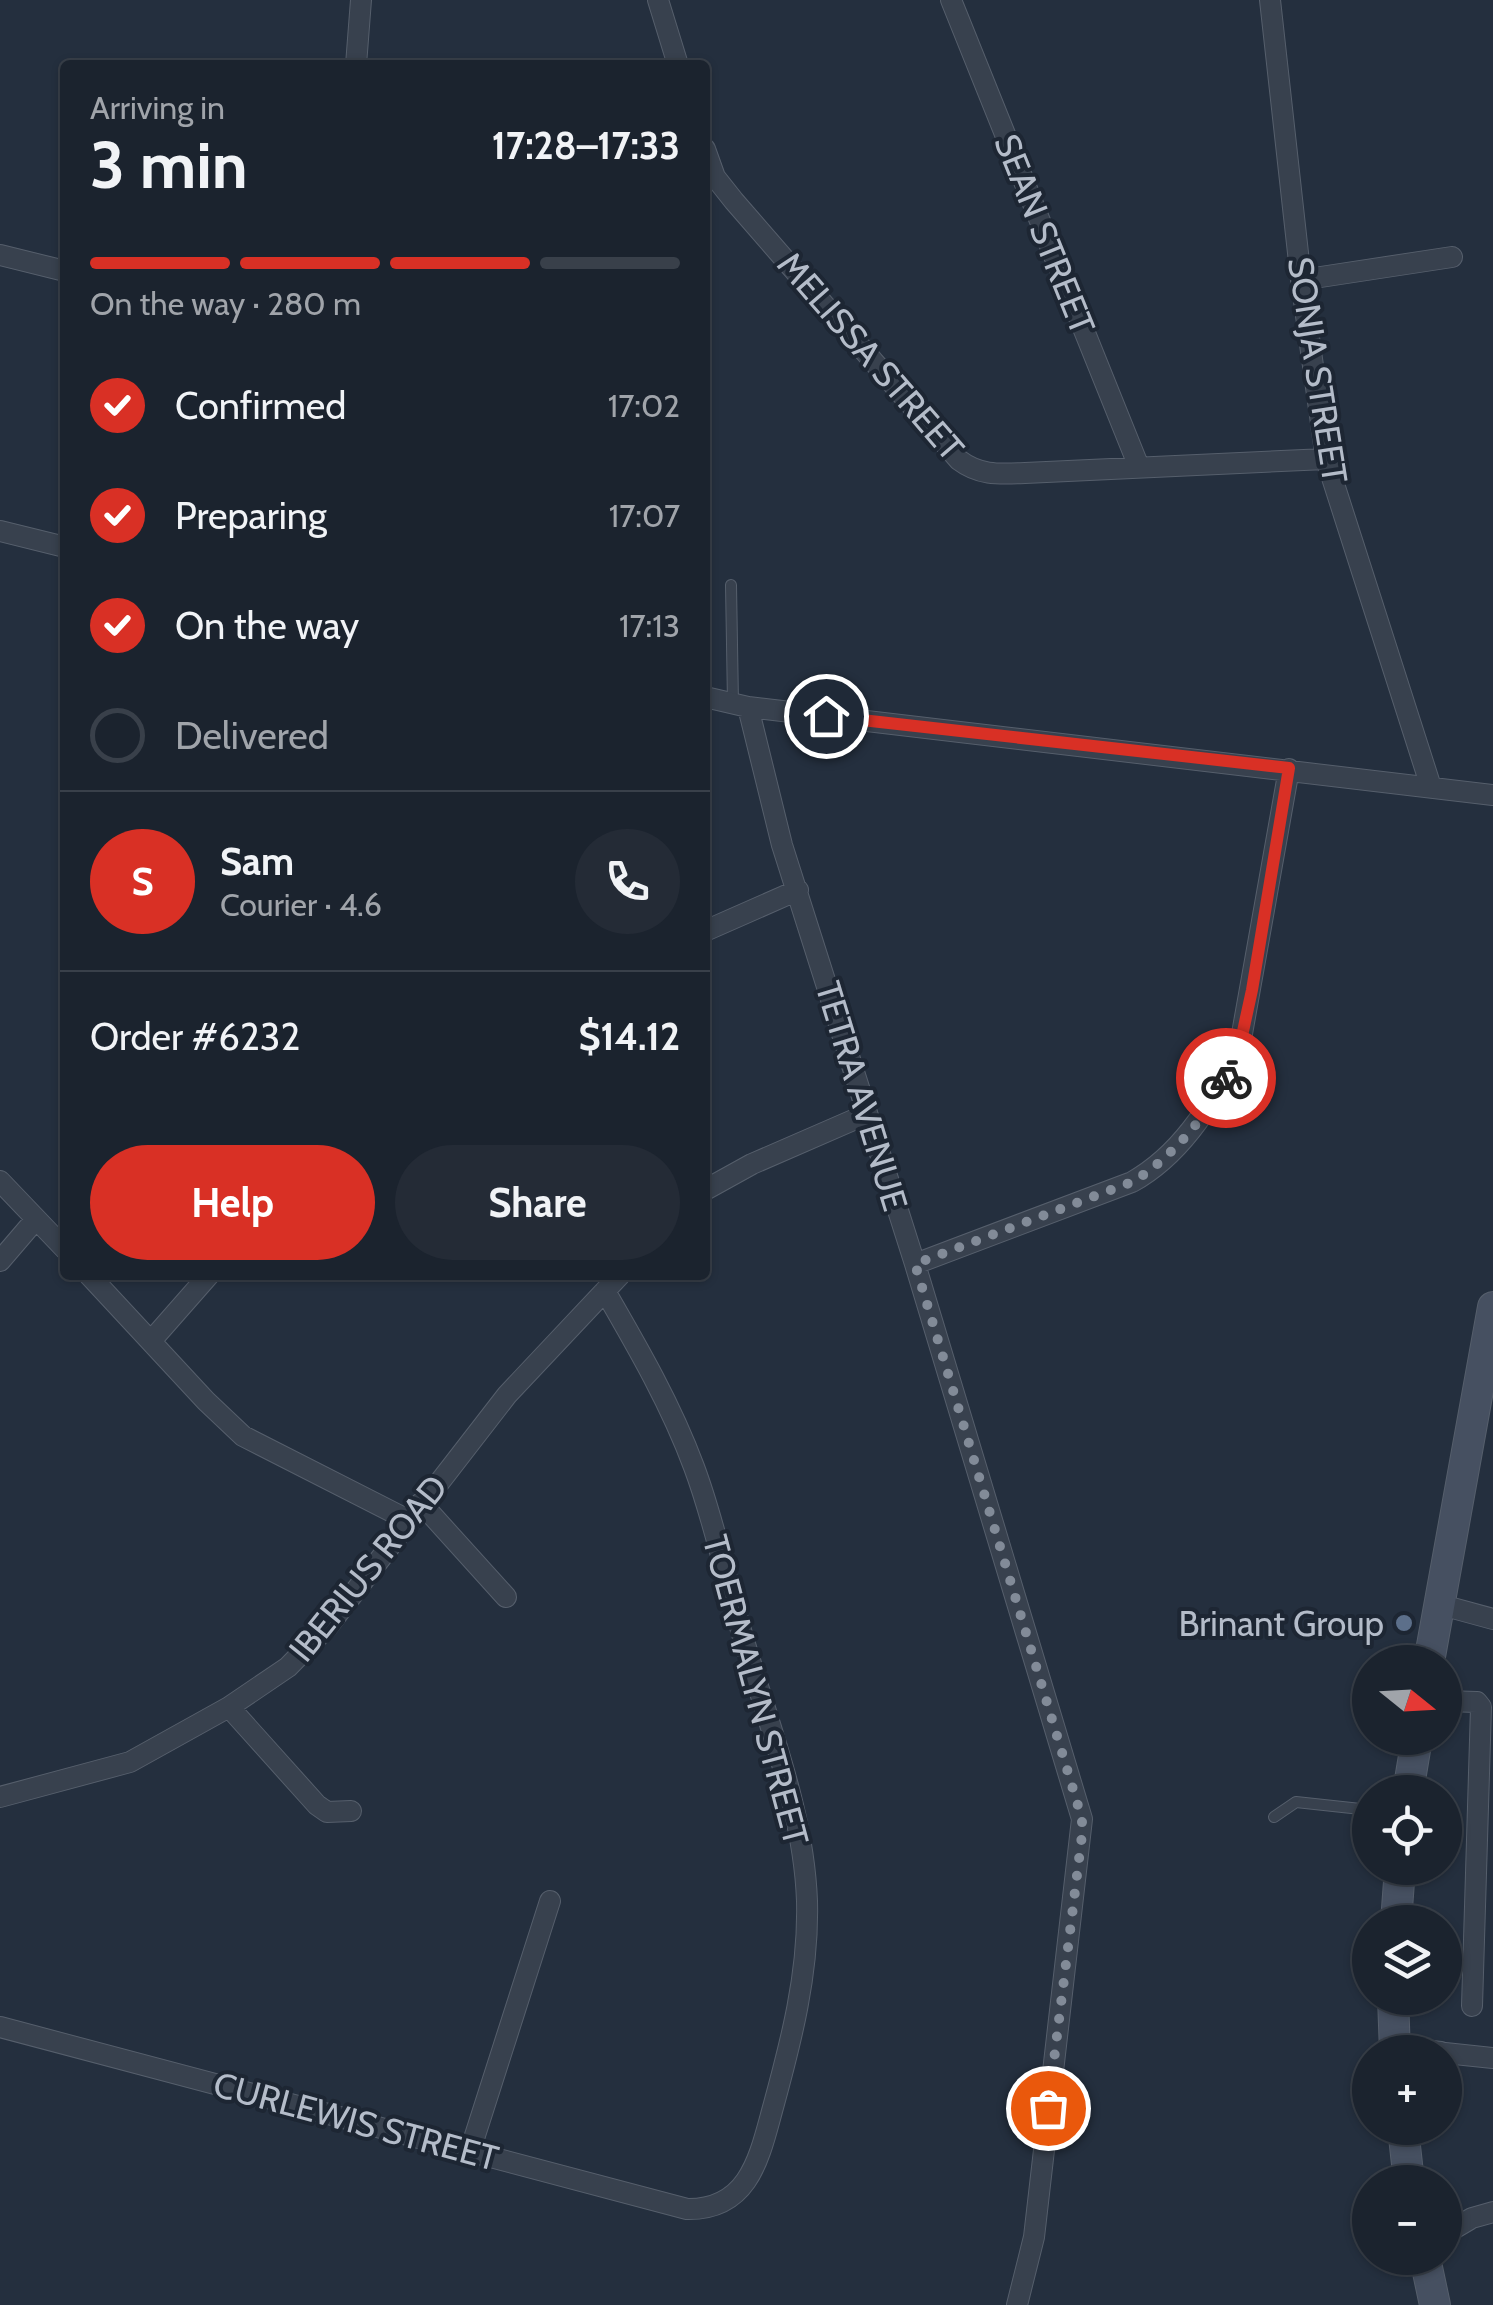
<!DOCTYPE html>
<html lang="en">
<head>
<meta charset="utf-8">
<style>
	body { margin:0; font-family:Cabin,sans-serif; background:#242b36; color:#f1f3f6; height:100vh; display:flex; flex-direction:column; font-size:38px; white-space:nowrap }
	* { box-sizing:border-box; margin:0 }
	p { font-size:32px; color:#a0a4aa }
	.icon { flex:none; width:55px; height:55px; fill:none; stroke:currentColor; stroke-width:2; stroke-linecap:round; stroke-linejoin:round }
	.map { position:relative; flex:1; overflow:hidden }
	.drawer { position:absolute; left:60px; top:60px; width:650px; height:1220px; display:flex; flex-direction:column; background:#1b232e; border-radius:10px; box-shadow:0 2px 8px #0004,0 0 0 2px #39404a }
	.drawer>* { flex:none }
	.needle { width:65px; rotate:108deg }
	.buttons { position:absolute; left:1352px; top:1645px; display:grid; gap:20px }
	.buttons a { display:grid; place-items:center; width:110px; height:110px; border-radius:50%; background:#1b232e; box-shadow:0 2px 8px #0004,0 0 0 2px #39404a; font-size:50px }
	.pin { position:absolute; display:grid; place-items:center; width:85px; height:85px; color:#fff; margin:-42px; border:5px solid #fff; border-radius:50%; box-shadow:0 2px 10px #0007 }
	.courier { position:absolute; display:grid; place-items:center; width:100px; height:100px; margin:-50px; border:8px solid #d93025; border-radius:50%; background:#fff; color:#222; box-shadow:0 2px 12px #0007 }
	.head em { font-style:normal; font-weight:800 }
	.head div { display:flex; flex-direction:column-reverse }
	.head { display:flex; align-items:center; justify-content:space-between; height:170px; padding:0 30px }
	h1 { font-size:65px; font-weight:800; line-height:75px }
	.bar { display:grid; grid-template-columns:repeat(4,1fr); gap:15px 10px; align-content:center; height:120px; padding:0 30px }
	.bar i { height:12px; border-radius:8px; background:#39404a }
	.bar .current { background:#d93025 }
	.bar p { grid-column:span 4 }
	.line { display:flex; align-items:center; gap:25px; padding:0 30px; border-top:2px solid #39404a }
	.line div { flex:1 }
	.round { display:grid; place-items:center; flex:none; width:105px; height:105px; border-radius:52px; background:#242b36 }
	ol { padding:0 30px; list-style:none }
	li { display:flex; align-items:center; gap:30px; height:110px }
	li p { margin-inline-start:auto }
	li .icon { padding:10px; border-radius:50%; background:#d93025; color:#fff; stroke-width:4 }
	li:last-child { color:#a0a4aa }
	li i { width:55px; height:55px; border:5px solid #39404a; border-radius:50% }
	.primary-button { display:flex; gap:20px; margin-top:auto; padding:20px 30px }
	.primary-button a { flex:1; height:115px; border-radius:60px; background:#d93025; color:#fff; font-size:40px; font-weight:800; line-height:115px; text-align:center }
	.primary-button a+a { background:#242b36; color:#f1f3f6 }
	.map>svg:first-child { display:block }
	.lines { fill:none; stroke-linecap:round; stroke-linejoin:round }
	.lane-casing { stroke:#565f6c; stroke-width:12 }
	.street-casing { stroke:#565f6c; stroke-width:22 }
	.secondary-casing { stroke:#565f6c; stroke-width:32 }
	.lane { stroke:#38414e; stroke-width:10 }
	.street { stroke:#38414e; stroke-width:20 }
	.secondary { stroke:#465061; stroke-width:30 }
	.done { stroke:#828b98; stroke-width:10; stroke-dasharray:0 18 }
	.route { stroke:#d93025; stroke-width:12 }
	.service-dot { fill:#5c6f8a; stroke:#1d2633; stroke-width:4 }
	.labels { text-anchor:middle; dominant-baseline:central; stroke-width:8; stroke-linejoin:round; paint-order:stroke }
	.street-label { font-size:35px; fill:#b4bcc9; stroke:#1d2633 }
	.poi-label { font-size:35px; fill:#b4bcc9; stroke:#1d2633; text-anchor:end }
</style>
</head>
<body>
<div class="map">
<svg width="1493" height="2305" viewBox="0 0 1493 2305">
	<rect width="100%" height="100%" fill="#242f3e"/>
	<g class="lines">
		<defs>
			<path id="lane" d="M731 585 733 703
				M1274 1817 1296 1802 1370 1810"/>
			<path id="street" d="M658 0 678 65
				M951 0 1139 467
				M1270 0 1301 280 1326 459 1431 787
				M356 65 361 0
				M705 149 715 177 734 201 959 460C980 476 1000 474 1025 473L1326 459
				M0 255 65 271
				M1301 280 1452 257
				M0 531 65 547
				M705 697 748 707 1493 795
				M748 707 782 845 915 1264 1082 1819 1034 2237 1017 2305
				M705 931 798 890
				M0 1181 65 1249
				M705 1190 752 1164 867 1114
				M0 1261 36 1219
				M915 1264 1132 1182C1184 1153 1217 1098 1240 1045L1289 769
				M89 1275 206 1401 243 1436 408 1520
				M151 1341 209 1275
				M421 1503 506 1597
				M1438 1604 1493 1619
				M1445 1701 1477 1702 1481 1707 1472 2006
				M229 1707 317 1805 327 1812 351 1811
				M0 1797 130 1762 229 1707 288 1667 329 1625 507 1395 620 1275
				M0 2027 687 2209C748 2210 759 2159 772 2111 791 2042 809 1973 807 1901 804 1817 773 1737 749 1657 729 1595 717 1528 694 1467 671 1405 638 1348 605 1291
				M1395 2047 1441 2052
				M1445 2053 1493 2058
				M470 2151 550 1901
				M1445 2234 1472 2218 1493 2212"/>
			<path id="secondary" d="M1429 1662 1493 1307
				M1408 1792 1417 1738
				M1396 1922 1400 1868
				M1393 1998 1395 2052
				M1403 2128 1409 2182
				M1425 2258 1435 2305"/>
		</defs>
		<use href="#lane" class="lane-casing"/>
		<use href="#street" class="street-casing"/>
		<use href="#secondary" class="secondary-casing"/>
		<use href="#lane" class="lane"/>
		<use href="#street" class="street"/>
		<use href="#secondary" class="secondary"/>
	</g>
	<g class="lines">
		<path class="done" d="M1048 2108 1082 1835V1819L915 1264 1132 1182C1167 1162 1209 1115 1226 1078"/>
		<path class="route" d="M826 716 1289 768 1252 990 1240 1045 1226 1078"/>
	</g>
	<circle class="service-dot" cx="1404" cy="1623" r="10"/>
	<g class="labels">
		<g class="street-label">
			<text transform="translate(1045 234) rotate(68)">SEAN STREET</text>
			<text transform="translate(871 356) rotate(49)">MELISSA STREET</text>
			<text transform="translate(1318 370) rotate(81)">SONJA STREET</text>
			<text transform="translate(862 1096) rotate(73)">TETRA AVENUE</text>
			<text transform="translate(368 1568) rotate(-51)">IBERIUS ROAD</text>
			<text transform="translate(756 1690) rotate(75)">TOERMALYN STREET</text>
			<text transform="translate(356 2121) rotate(15)">CURLEWIS STREET</text>
		</g>
		<g class="poi-label">
			<text x="1384" y="1623">Brinant Group</text>
		</g>
	</g>
</svg>
<div class="buttons">
<a><svg class="needle" viewBox="-14 -14 28 28"><path d="M0-13l5 13h-10z" fill="#e53935"/><path d="M0 13l5-13h-10z" fill="#a0a4aa"/></svg></a>
<a><svg class="icon" aria-label="locate" viewBox="0 0 24 24"><circle cx="12" cy="12" r="6"/><path d="M12 2v4M12 18v4M2 12h4M18 12h4"/></svg></a>
<a><svg class="icon" aria-label="layers" viewBox="0 0 24 24"><path d="M12 4l9 5-9 5-9-5zM3 14l9 5 9-5"/></svg></a>
<a>+</a>
<a>−</a>
</div>
<div class="pin" style="left:1048px;top:2108px;background:#ea580c"><svg class="icon" aria-label="bag" viewBox="0 0 24 24"><path d="M5 8h14l-1 12H6zM9 8a3 3 0 0 1 6 0"/></svg></div>
<div class="pin" style="left:826px;top:716px;background:#1f2937"><svg class="icon" aria-label="home" viewBox="0 0 24 24"><path d="M3 11l9-7 9 7M6 9v11h12V9"/></svg></div>
<div class="courier" style="left:1226px;top:1078px"><svg class="icon" aria-label="bike" viewBox="0 0 24 24"><circle cx="6" cy="16" r="4"/><circle cx="18" cy="16" r="4"/><path d="M6 16l4-8h5l3 8M10 8l3 8H6M13 5h3"/></svg></div>
<section class="drawer">
<div class="head"><div><h1>3 min</h1><p>Arriving in</p></div><em>17:28–17:33</em></div>
<div class="bar"><i class="current"></i><i class="current"></i><i class="current"></i><i></i><p>On the way · 280 m</p></div>
<ol>
<li><svg class="icon" aria-label="check" viewBox="0 0 24 24"><path d="M5 12l5 5 9-10"/></svg>Confirmed<p>17:02</p></li>
<li><svg class="icon" aria-label="check" viewBox="0 0 24 24"><path d="M5 12l5 5 9-10"/></svg>Preparing<p>17:07</p></li>
<li><svg class="icon" aria-label="check" viewBox="0 0 24 24"><path d="M5 12l5 5 9-10"/></svg>On the way<p>17:13</p></li>
<li><i></i>Delivered</li>
</ol>
<div class="line" style="height:180px"><b class="round" style="background:#d93025;color:#fff">S</b><div><b>Sam</b><p>Courier · 4.6</p></div><a class="round"><svg class="icon" aria-label="phone" viewBox="0 0 24 24"><path d="M5 4h4l2 5-3 2q2 4 5 5l2-3 5 2v4C11 20 4 13 5 4z"/></svg></a></div>
<div class="line" style="height:130px"><div>Order #6232</div><b>$14.12</b></div>
<div class="primary-button"><a>Help</a><a>Share</a></div>
</section>
</div>
</body>
</html>
